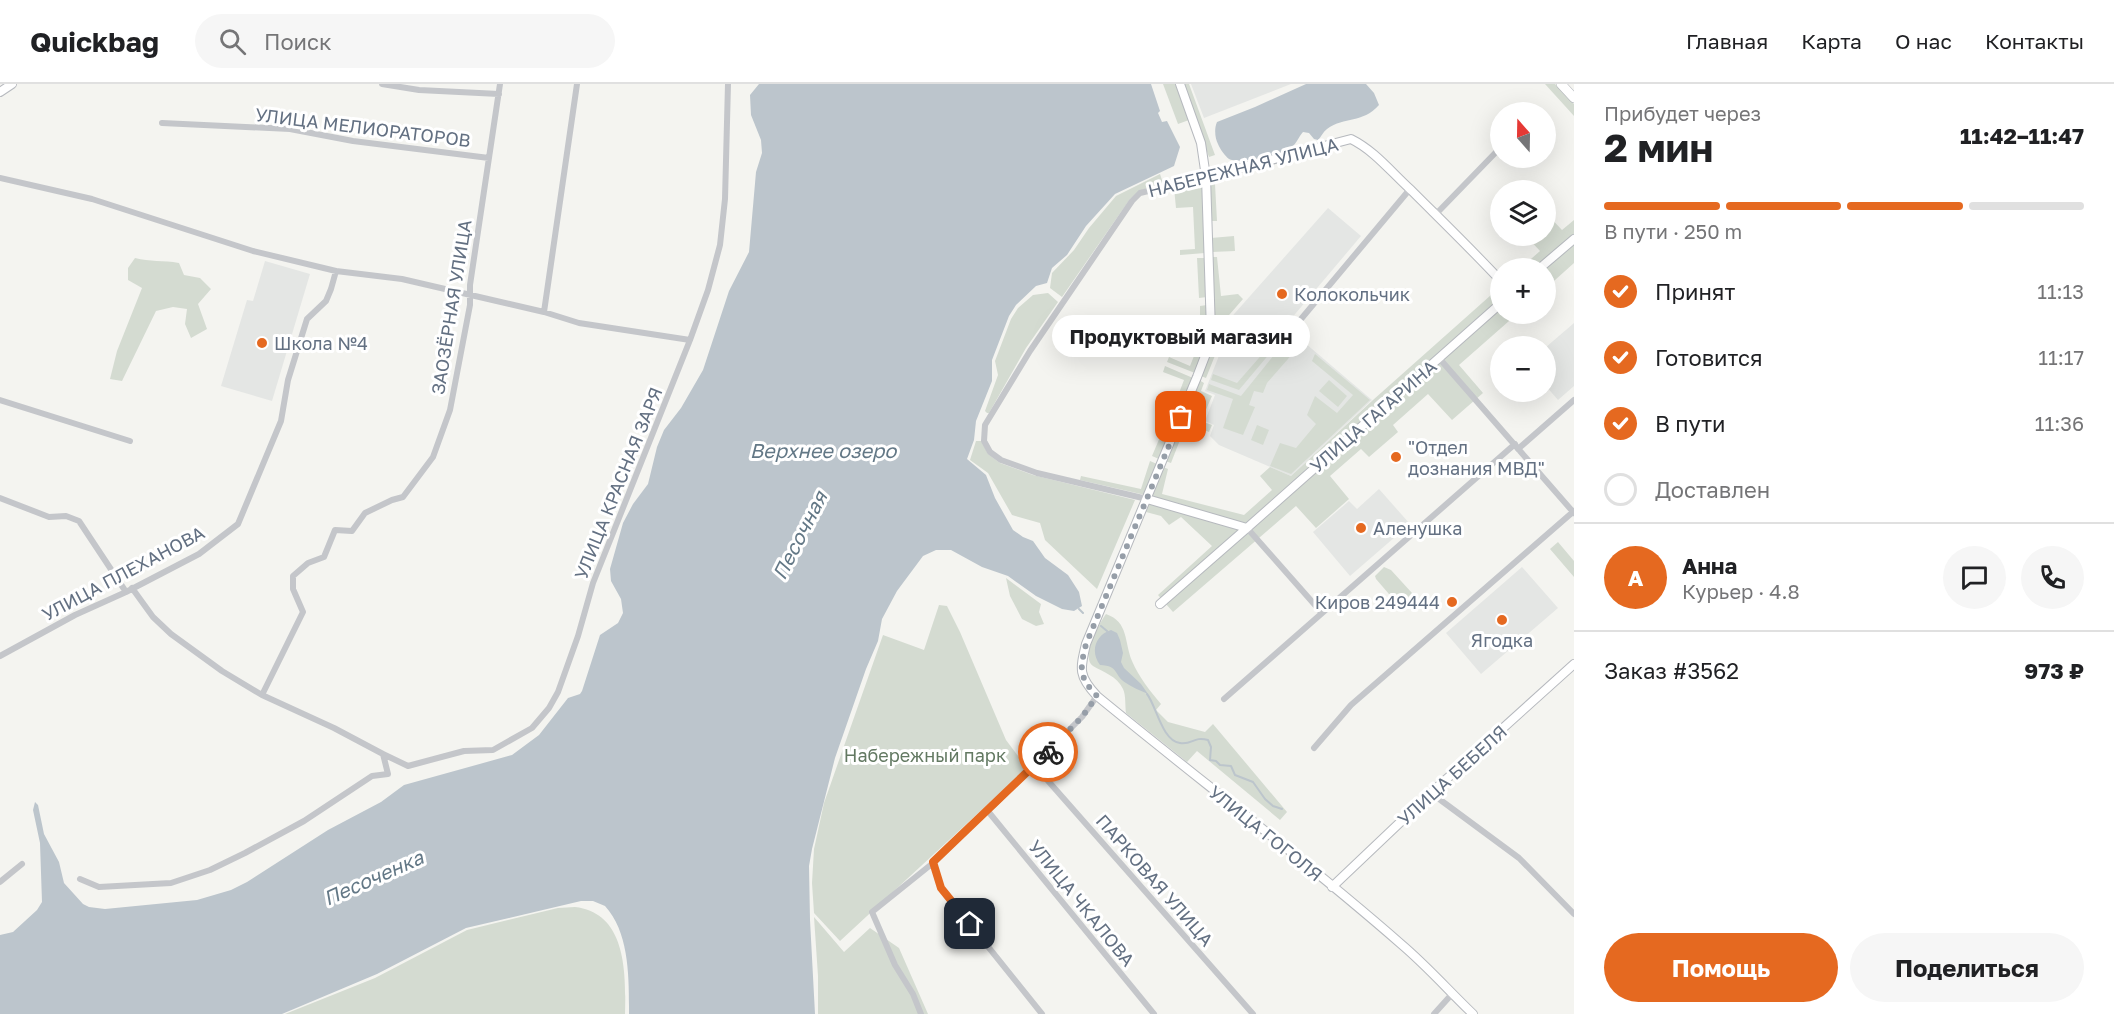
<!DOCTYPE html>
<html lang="ru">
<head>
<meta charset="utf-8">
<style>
	body { margin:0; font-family:"Golos Text",sans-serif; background:#f6f6f6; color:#202124; height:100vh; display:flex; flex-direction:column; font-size:22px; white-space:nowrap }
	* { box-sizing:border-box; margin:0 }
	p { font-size:20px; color:#757577 }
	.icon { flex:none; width:33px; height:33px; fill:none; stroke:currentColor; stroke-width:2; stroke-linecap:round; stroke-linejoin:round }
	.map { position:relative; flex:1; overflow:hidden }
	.drawer { display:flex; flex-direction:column; background:#fff; width:540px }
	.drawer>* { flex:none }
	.needle { width:39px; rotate:340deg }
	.fabs { position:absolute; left:1490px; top:18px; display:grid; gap:12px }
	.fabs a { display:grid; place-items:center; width:66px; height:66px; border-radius:50%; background:#fff; box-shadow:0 6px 24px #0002; font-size:30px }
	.pin { position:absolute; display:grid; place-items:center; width:51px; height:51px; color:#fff; margin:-26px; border-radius:12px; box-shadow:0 3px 9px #0006 }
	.courier { position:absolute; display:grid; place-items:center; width:60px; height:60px; margin:-30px; border:4px solid #e56920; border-radius:50%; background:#fff; color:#222; box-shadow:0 2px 8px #0007 }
	.bubble { position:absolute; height:42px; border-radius:21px; background:#fff; box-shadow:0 6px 24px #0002; font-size:20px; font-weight:700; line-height:42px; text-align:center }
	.summary em { font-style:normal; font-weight:700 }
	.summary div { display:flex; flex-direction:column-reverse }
	.summary { display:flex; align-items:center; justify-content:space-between; height:102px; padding:0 30px }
	h1 { font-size:39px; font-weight:700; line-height:45px }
	.bar { display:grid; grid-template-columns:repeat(4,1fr); gap:9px 6px; align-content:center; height:72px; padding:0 30px }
	.bar i { height:8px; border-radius:4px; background:#e0e0e0 }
	.bar .on { background:#e56920 }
	.bar p { grid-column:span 4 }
	.line { display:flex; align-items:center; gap:15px; padding:0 30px; border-top:2px solid #e0e0e0 }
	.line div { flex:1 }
	.round { display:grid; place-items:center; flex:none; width:63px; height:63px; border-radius:32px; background:#f6f6f6 }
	ol { padding:0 30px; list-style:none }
	li { display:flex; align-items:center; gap:18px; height:66px }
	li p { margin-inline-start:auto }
	li .icon { padding:6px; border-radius:50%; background:#e56920; color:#fff; stroke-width:4 }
	li:last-child { color:#757577 }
	li i { width:33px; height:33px; border:3px solid #e0e0e0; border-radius:50% }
	.primary-button { display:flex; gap:12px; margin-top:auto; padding:12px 30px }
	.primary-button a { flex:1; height:69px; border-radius:36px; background:#e56920; color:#fff; font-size:24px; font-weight:700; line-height:69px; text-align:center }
	.primary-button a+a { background:#f6f6f6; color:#202124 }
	header { display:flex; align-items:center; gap:36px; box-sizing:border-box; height:84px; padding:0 30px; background:#fff; border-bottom:2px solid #e0e0e0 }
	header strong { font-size:28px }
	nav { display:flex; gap:33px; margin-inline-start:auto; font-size:21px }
	.search { width:420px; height:54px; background:#f6f6f6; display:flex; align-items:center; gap:15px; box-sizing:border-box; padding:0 21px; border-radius:33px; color:#757577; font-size:22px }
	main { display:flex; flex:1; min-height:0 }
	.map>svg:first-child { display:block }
	.built { fill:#e4e6e4 }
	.green { fill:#d4dbd1 }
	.water { fill:#bcc5cc }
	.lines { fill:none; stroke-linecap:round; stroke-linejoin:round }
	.stream { stroke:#bcc5cc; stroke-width:2 }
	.secondary-casing { stroke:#b6b9be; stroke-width:10 }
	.primary-casing { stroke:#b4b7bc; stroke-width:10 }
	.street { stroke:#c4c6ca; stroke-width:6 }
	.secondary { stroke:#fff; stroke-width:8 }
	.primary { stroke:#fff; stroke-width:9 }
	.done { stroke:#969ea8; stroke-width:6; stroke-dasharray:0 10.8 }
	.route { stroke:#e56920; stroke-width:8 }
	.poi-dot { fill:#e56920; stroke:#fff; stroke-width:2 }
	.labels { text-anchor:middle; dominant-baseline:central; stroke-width:6; stroke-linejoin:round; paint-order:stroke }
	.street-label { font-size:18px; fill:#637082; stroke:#fff }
	.poi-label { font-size:18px; fill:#637082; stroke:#fff; text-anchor:start }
	.park-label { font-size:18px; fill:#637962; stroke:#fff }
	.water-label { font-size:20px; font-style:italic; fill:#637886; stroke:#fff }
</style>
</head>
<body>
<header>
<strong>Quickbag</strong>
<div class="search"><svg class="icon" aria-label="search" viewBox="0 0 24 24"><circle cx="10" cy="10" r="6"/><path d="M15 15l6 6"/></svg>Поиск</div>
<nav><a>Главная</a><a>Карта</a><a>О нас</a><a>Контакты</a></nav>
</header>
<main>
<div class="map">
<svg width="1574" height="930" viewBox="0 0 1574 930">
	<rect width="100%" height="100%" fill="#f4f4f0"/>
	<path class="built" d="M1191 0H1291L1204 34Z
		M1328 124 1361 152 1285 242 1372 316 1291 392 1219 361 1210 352 1214 341 1205 337 1215 311 1205 307 1226 254 1227 238Z
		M265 177 310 190 272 317 221 302 247 216 253 217Z
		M1574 239V302L1558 316 1545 301V264Z
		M1379 405 1410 440 1350 492 1313 448 1349 417 1357 425Z
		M1522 483 1558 524 1481 590 1446 549Z"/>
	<path class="green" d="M1163 0H1175L1189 36 1178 40Z
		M1182 0H1189L1215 71 1209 73Z
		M1545 0H1555L1574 20V32Z
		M1160 90 1163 99 1139 107 1130 115 1062 213 1050 204 1052 189 1074 166 1089 144 1116 112Z
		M1209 100H1215L1217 137H1211Z
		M1202 101 1205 169 1180 171V166L1195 165 1193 123 1176 124 1174 104Z
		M1545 128 1562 146 1574 136V179L1545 205V184H1521L1540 167 1526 152H1545Z
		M1234 152 1235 167 1212 168 1211 154Z
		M1211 173H1217L1221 212 1238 210 1243 215 1223 238 1222 254 1206 294 1201 292 1210 268Z
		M135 174C150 178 163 176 179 179L184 191 200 194 211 205 198 220 207 245 191 254 185 240 187 225 173 223 156 227 122 297 110 295 117 267 142 204 128 196V184Z
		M1197 174H1205L1207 213 1199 214Z
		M1500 203V230H1517L1459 281 1483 309 1452 336 1428 310 1393 341 1398 348 1369 373 1361 365 1330 392 1349 415 1316 444 1296 422 1173 528 1158 511 1212 462 1181 433 1169 441 1161 432 1146 428 1163 383 1168 385 1162 410 1244 431 1272 406 1260 392 1270 383 1291 392 1373 316Z
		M1048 209 1058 218 1026 264 989 329H987L985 327 998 291 995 277 1011 235 1018 224 1033 211Z
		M1207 221C1208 248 1205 264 1195 289L1167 278 1169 273 1190 282 1204 247 1191 241 1194 231H1200V222Z
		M1285 244 1302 259 1267 299 1263 309 1254 307 1249 321 1255 323 1243 351 1223 344 1233 315 1207 306 1209 300 1241 312 1290 251 1287 249 1239 306 1211 296 1213 290 1237 299Z
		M1315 270 1370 316 1291 390 1270 382 1280 359 1296 364 1316 340 1307 331 1315 312 1337 329 1353 311 1312 277Z
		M1165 282 1193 294 1182 319 1176 317 1184 296 1163 288Z
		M1199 296 1204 299 1201 307 1212 312 1201 337 1212 341 1209 348 1182 337Z
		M1329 296 1347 312 1338 323 1319 307Z
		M1168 334 1174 336 1159 375 1152 372Z
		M1180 341 1185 343 1171 379 1165 377Z
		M1257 341 1269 346 1263 361 1251 356Z
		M976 357H981L988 370 1000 379 1033 391 1135 416 1097 505 1045 456 1040 439 1012 431 988 389 970 376Z
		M1150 377 1157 380 1145 411 1080 396 1081 392 1141 405Z
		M1558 458 1574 477V493L1550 465Z
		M1384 483 1391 486 1412 509 1402 519 1395 517 1376 495 1375 492Z
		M1006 494 1041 520 1039 528 1044 540 1036 542 1022 535 1010 512Z
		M939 521 947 522 960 548 1006 656 1027 684 840 857 814 829 812 799 814 765 824 719 883 551 924 566Z
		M1106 530C1129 538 1124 558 1132 577 1139 593 1150 607 1161 620L1156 626 1168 638 1205 648 1213 640 1287 728 1280 736 1197 667 1187 678 1126 629C1125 622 1126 611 1123 605 1117 592 1103 588 1093 582 1080 574 1100 538 1106 530Z
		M575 823C627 829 626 890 625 930H285L375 894 467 846 558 824Z
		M814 833 844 868 870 844 899 864 928 930H818V892Z"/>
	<path class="water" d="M759 0H1151L1160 27 1158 29 1162 38 1167 37 1180 63 1174 82 1115 110 1086 142 1067 171 1052 184 1047 199 1036 202 1016 221 1009 232 992 276V297L976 337 974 356 967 375 986 391 995 414 1013 446 1023 453 1033 457 1045 474 1068 491 1079 508 1082 522 1074 527 1062 525 1036 512 1008 492 982 483 951 466H936L923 472 897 507 882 535 878 557 866 585 835 674 812 765 809 782 810 836 815 930H629C629 896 630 849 605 822L593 817H581L466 844 377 890 282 930H0V851L13 848 37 826 42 818 40 759 33 726 35 718 38 721 44 750 59 778 64 799 83 820 89 823 105 825 197 816 231 806 247 798 328 746 381 718 404 701 512 671 539 651 568 614 580 610 582 607 600 551 618 539 623 529 621 515 611 497 610 485 623 439 633 420 648 400 657 363 664 346 681 324 703 286 729 207 749 168 756 88 762 69 761 56 751 31 750 11Z
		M1306 0H1366L1374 9 1379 21C1362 40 1345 32 1327 45 1323 48 1321 53 1318 56L1314 55 1309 49 1303 48C1299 52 1297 59 1292 63 1282 70 1240 81 1229 75 1225 72 1220 65 1218 60 1215 54 1214 45 1217 38L1255 23Z
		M1111 546 1117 549 1120 556 1123 569 1121 578 1124 584 1141 600 1148 610C1141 607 1132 603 1126 599 1113 591 1120 582 1100 581 1090 568 1095 551 1111 546Z"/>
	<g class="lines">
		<path class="stream" d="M1079 525 1083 529
			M1101 542 1107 547
			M1147 610C1156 621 1162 657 1180 659 1193 661 1193 652 1208 656L1211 663 1210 676 1216 677 1220 681 1231 682 1235 691 1253 698 1265 715 1273 722 1282 725"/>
		<defs>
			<path id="secondary" d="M1180 0 1201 59 1206 93 1211 247 1207 267 1197 293 1086 560C1080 585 1078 592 1097 612 1198 695 1303 774 1401 860 1427 882 1449 907 1473 930
				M0 8 12 0
				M1206 93 1351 55C1375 67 1391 88 1411 106 1441 136 1471 165 1500 196
				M1540 184 1574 155
				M1147 415 1247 444 1500 220
				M1160 520 1247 444
				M1332 803 1431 709 1574 580"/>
			<path id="primary" d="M1561 0 1574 14"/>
		</defs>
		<use href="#secondary" class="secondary-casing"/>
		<use href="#primary" class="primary-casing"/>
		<path class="street" d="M382 0 419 6 499 10
			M162 39 290 45 353 57 489 74
			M0 94 92 115 253 167 336 187 402 195 544 228 579 239 690 256
			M1436 130 1500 64
			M544 228 577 0
			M1291 247 1410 105
			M1439 274 1574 429
			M0 316 130 357
			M1518 365 1574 316
			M0 414 49 433 66 432 79 437 126 508
			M1147 415 1037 389 1001 376 990 368 984 357 985 341 1030 267 1132 117 1140 109 1206 93
			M1247 444 1322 529
			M0 572 75 531 126 508 199 470 238 440 281 337 288 296 307 235 326 217 331 205 336 187
			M262 611 303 528 293 505V492L308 479 324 473 335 446 352 447 365 429 392 416 403 413 433 373 450 326 470 221V201L500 0
			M1224 615 1515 360
			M1314 664 1351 621 1574 427
			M383 670 408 682 464 667 493 666 532 644 549 624 558 608 578 552 593 499 690 256 708 206 720 161 725 115 728 0
			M1035 682 1253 930
			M1431 709 1519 774 1574 830
			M987 726 1154 930
			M933 779 941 804 1042 930
			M80 795 99 803 171 799 210 786 245 769 304 737 372 692 388 690 383 670 334 644 262 611 222 587 171 550 153 533 132 504
			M0 798 22 780
			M921 930 913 910 895 881 872 828 933 779 987 726 995 720 1082 633 1097 612
			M1434 930 1452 910"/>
		<use href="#secondary" class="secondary"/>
		<use href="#primary" class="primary"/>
	</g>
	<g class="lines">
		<path class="done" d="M1048 668 1082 633 1097 612C1078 592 1080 585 1086 560L1181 333"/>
		<path class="route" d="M970 840 941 804 933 778 1048 668"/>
	</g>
	<g class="poi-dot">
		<circle cx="1282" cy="210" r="6"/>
		<circle cx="262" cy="259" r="6"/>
		<circle cx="1396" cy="373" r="6"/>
		<circle cx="1361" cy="444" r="6"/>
		<circle cx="1452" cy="518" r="6"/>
		<circle cx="1502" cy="536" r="6"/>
	</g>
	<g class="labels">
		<g class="street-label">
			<text transform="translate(363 43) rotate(7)">УЛИЦА МЕЛИОРАТОРОВ</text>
			<text transform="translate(1243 83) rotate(-14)">НАБЕРЕЖНАЯ УЛИЦА</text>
			<text transform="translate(451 223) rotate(-81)">ЗАОЗЁРНАЯ УЛИЦА</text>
			<text transform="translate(1373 332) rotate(-41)">УЛИЦА ГАГАРИНА</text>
			<text transform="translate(618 399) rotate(-68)">УЛИЦА КРАСНАЯ ЗАРЯ</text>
			<text transform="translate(123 489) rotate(-28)">УЛИЦА ПЛЕХАНОВА</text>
			<text transform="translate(1452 691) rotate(-42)">УЛИЦА БЕБЕЛЯ</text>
			<text transform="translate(1266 749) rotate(39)">УЛИЦА ГОГОЛЯ</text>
			<text transform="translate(1155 796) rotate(49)">ПАРКОВАЯ УЛИЦА</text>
			<text transform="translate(1082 819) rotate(51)">УЛИЦА ЧКАЛОВА</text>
		</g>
		<g class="poi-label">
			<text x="1294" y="210">Колокольчик</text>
			<text x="274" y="259">Школа №4</text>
			<text x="1408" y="363">"Отдел<tspan x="1408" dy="21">дознания МВД"</tspan></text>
			<text x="1373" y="444">Аленушка</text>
			<text x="1440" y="518" text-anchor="end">Киров 249444</text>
			<text x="1502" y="556" text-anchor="middle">Ягодка</text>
		</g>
		<g class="park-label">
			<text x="925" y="671">Набережный парк</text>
		</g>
		<g class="water-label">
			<text x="823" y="366">Верхнее озеро</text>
			<text transform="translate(799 451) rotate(-63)">Песочная</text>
			<text transform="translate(373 793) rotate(-24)">Песоченка</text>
		</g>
	</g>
</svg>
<div class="fabs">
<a><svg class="needle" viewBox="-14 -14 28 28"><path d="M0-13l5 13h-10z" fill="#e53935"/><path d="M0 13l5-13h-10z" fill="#757577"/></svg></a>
<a><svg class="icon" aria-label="layers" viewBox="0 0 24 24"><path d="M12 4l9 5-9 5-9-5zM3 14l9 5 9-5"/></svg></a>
<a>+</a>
<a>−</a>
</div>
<div class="pin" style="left:1181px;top:333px;background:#ea580c"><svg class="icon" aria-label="bag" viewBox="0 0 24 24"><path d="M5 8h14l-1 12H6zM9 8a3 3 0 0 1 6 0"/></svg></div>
<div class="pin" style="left:970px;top:840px;background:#1f2937"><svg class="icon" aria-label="home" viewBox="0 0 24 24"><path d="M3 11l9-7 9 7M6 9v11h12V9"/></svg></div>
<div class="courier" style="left:1048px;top:668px"><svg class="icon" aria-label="bike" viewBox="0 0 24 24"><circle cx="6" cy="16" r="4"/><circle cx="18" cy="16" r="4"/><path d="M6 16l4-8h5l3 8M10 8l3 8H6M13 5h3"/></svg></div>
<div class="bubble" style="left:1052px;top:231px;width:258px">Продуктовый магазин</div>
</div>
<section class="drawer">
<div class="summary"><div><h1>2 мин</h1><p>Прибудет через</p></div><em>11:42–11:47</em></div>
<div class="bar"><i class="on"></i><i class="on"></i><i class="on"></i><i></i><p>В пути · 250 m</p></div>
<ol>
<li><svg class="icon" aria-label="check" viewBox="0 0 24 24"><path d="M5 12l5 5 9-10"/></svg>Принят<p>11:13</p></li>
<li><svg class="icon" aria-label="check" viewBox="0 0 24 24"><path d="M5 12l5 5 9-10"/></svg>Готовится<p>11:17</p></li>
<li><svg class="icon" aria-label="check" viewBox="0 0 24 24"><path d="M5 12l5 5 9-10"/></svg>В пути<p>11:36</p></li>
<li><i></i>Доставлен</li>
</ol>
<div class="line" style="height:108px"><b class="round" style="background:#e56920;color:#fff">А</b><div><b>Анна</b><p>Курьер · 4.8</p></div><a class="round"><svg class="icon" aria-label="chat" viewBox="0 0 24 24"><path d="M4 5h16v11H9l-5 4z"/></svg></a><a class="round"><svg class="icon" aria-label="phone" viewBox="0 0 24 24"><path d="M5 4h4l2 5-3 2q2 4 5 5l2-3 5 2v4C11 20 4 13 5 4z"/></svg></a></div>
<div class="line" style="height:78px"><div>Заказ #3562</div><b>973 ₽</b></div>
<div class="primary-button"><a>Помощь</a><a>Поделиться</a></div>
</section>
</main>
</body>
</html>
